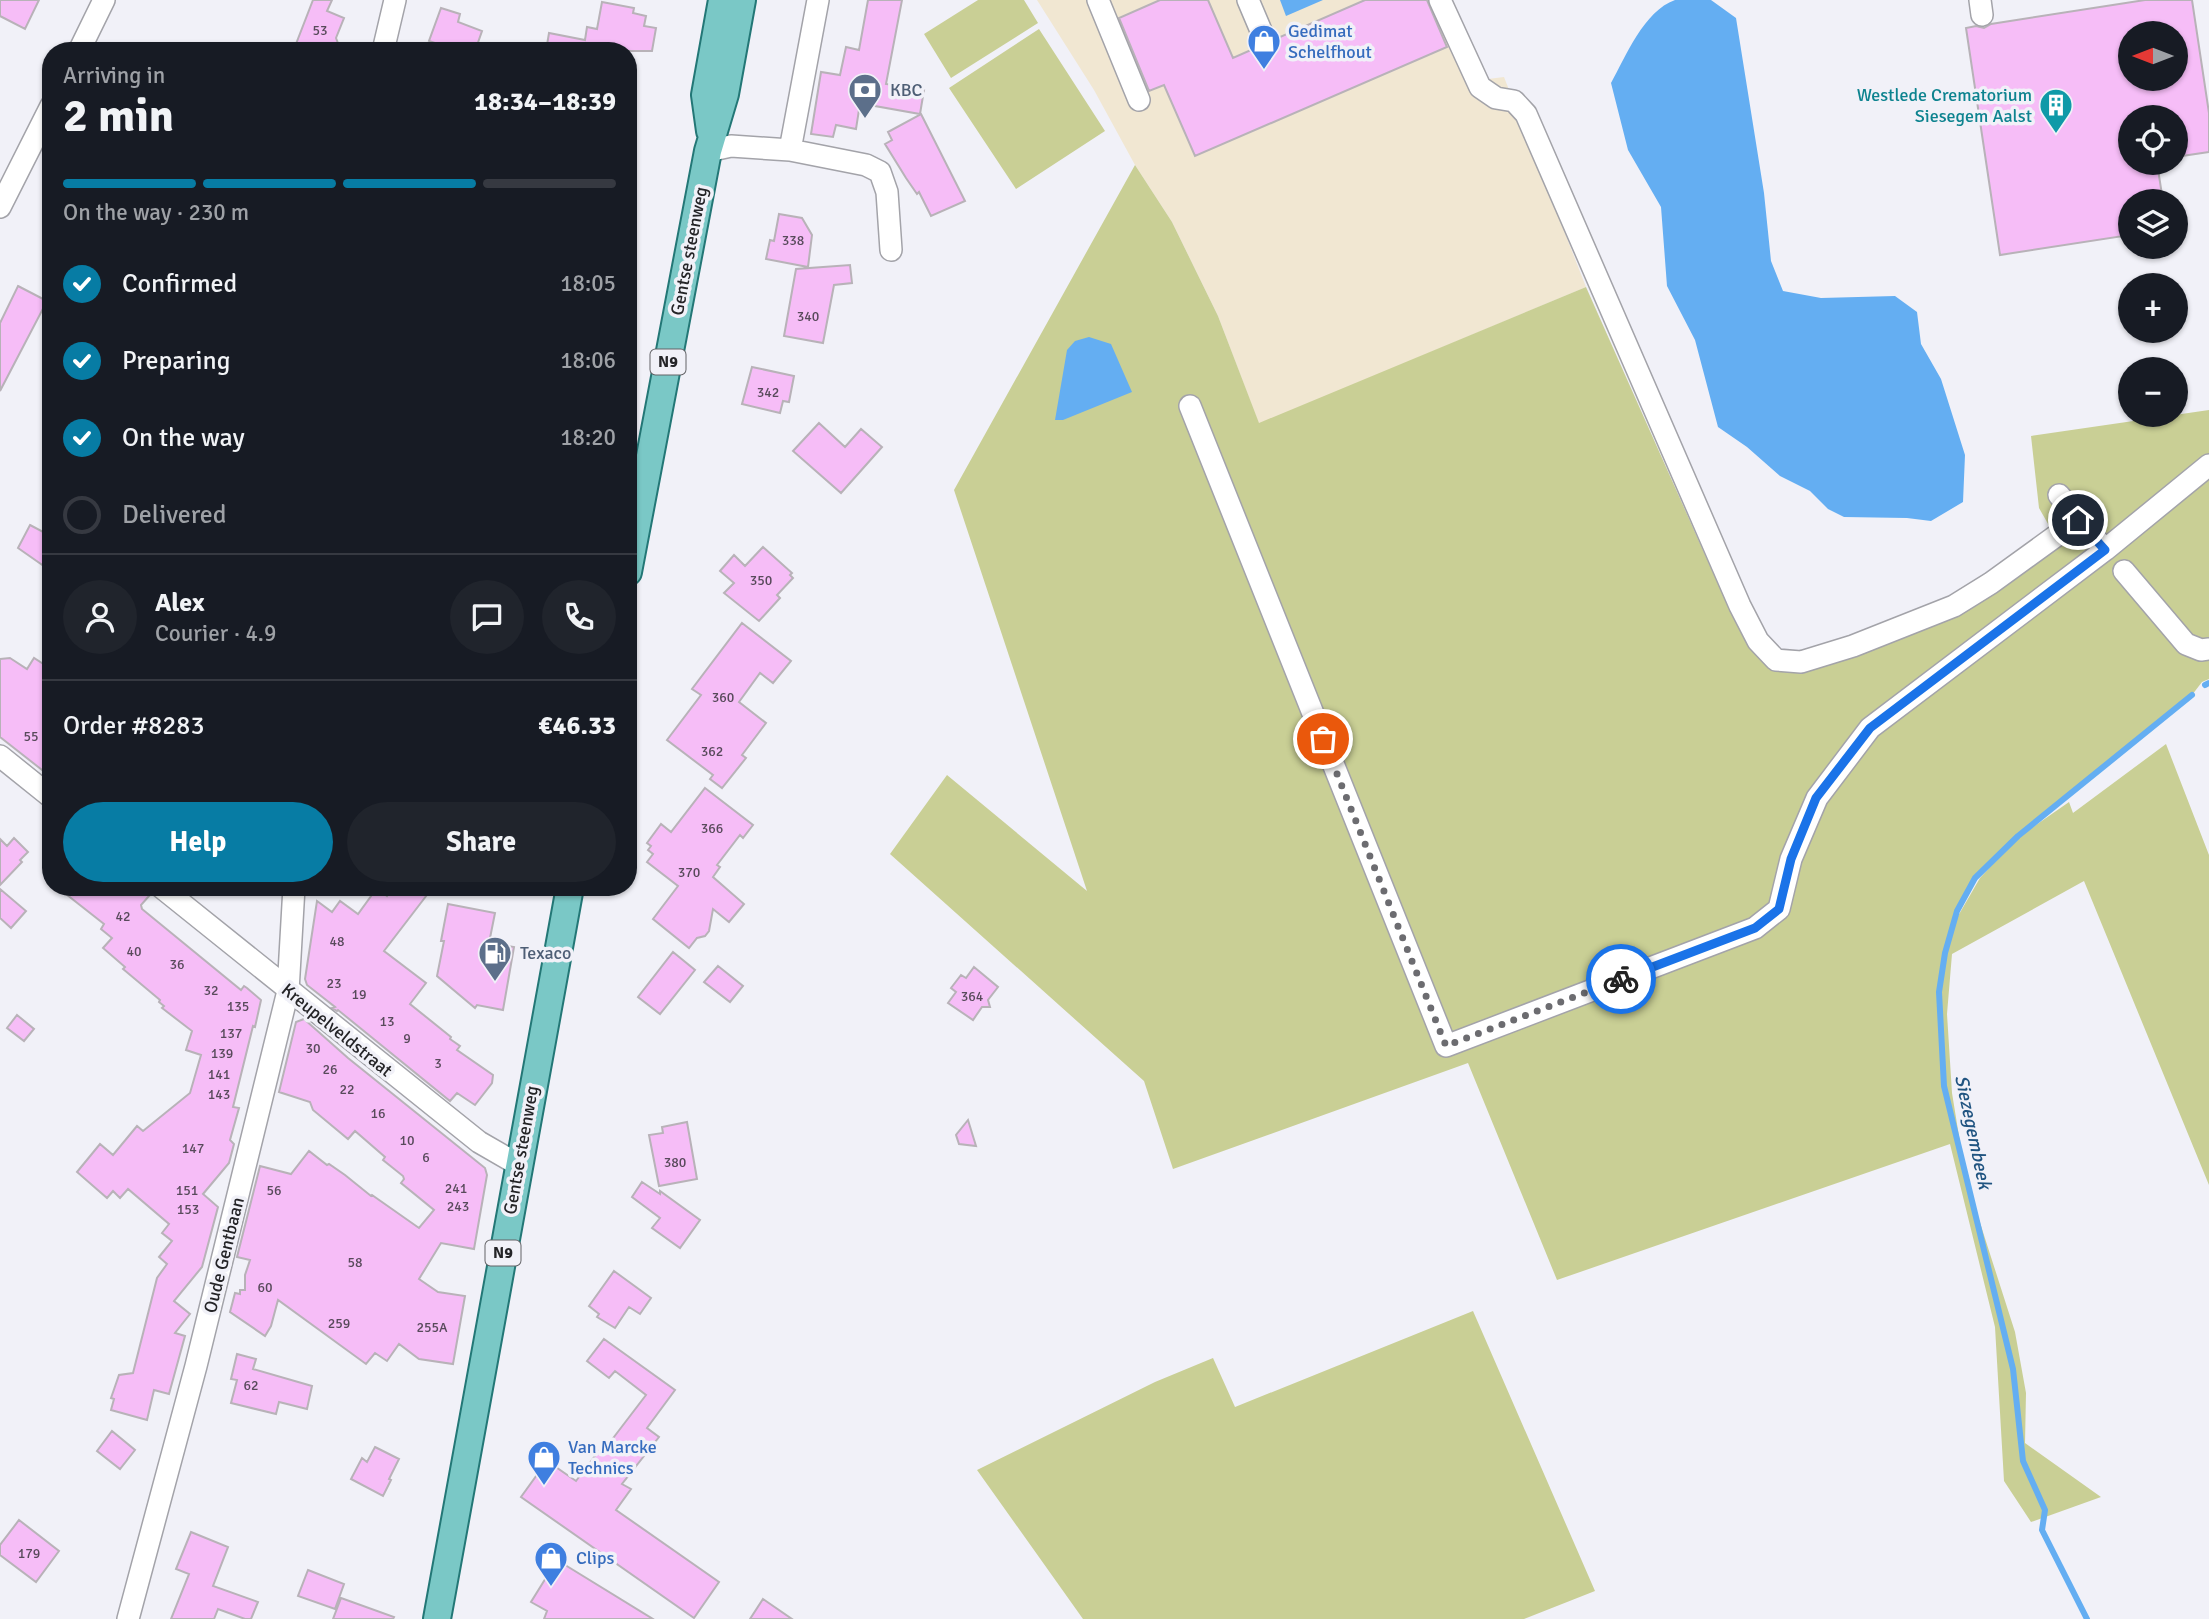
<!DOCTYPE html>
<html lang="en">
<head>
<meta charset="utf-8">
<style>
	body { margin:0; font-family:Signika,sans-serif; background:#20242c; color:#f1f3f6; height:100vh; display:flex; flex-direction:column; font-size:26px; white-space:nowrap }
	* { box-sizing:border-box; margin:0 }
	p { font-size:23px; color:#9ea1a6 }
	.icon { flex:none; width:38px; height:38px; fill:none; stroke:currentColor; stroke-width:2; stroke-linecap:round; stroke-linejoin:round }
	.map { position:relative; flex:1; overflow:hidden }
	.sheet { position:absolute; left:42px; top:42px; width:595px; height:854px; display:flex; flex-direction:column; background:#171b24; border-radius:28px; box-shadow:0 2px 5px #0004 }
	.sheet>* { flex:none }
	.needle { width:46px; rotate:270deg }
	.fabs { position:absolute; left:2118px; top:21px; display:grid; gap:14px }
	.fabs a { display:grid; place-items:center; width:70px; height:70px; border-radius:50%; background:#171b24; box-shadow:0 2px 5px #0004; font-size:35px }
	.pin { position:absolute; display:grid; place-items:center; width:60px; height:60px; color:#fff; margin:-30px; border:4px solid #fff; border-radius:50%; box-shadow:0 2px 7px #0007 }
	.courier { position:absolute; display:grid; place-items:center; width:70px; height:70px; margin:-35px; border:5px solid #1a73e8; border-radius:50%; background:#fff; color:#222; box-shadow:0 2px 9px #0007 }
	.overview em { font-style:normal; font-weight:700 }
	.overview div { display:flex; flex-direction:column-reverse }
	.overview { display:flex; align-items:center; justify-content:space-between; height:119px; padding:0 21px }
	h1 { font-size:46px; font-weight:700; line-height:52px }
	.bar { display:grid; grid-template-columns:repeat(4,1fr); gap:10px 7px; align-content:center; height:84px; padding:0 21px }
	.bar i { height:9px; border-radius:5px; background:#363941 }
	.bar .active { background:#077ca4 }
	.bar p { grid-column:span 4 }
	.line { display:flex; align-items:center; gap:18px; padding:0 21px; border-top:2px solid #363941 }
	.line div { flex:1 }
	.round { display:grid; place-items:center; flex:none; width:74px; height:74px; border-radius:37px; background:#20242c }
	ol { padding:0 21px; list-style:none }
	li { display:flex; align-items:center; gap:21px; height:77px }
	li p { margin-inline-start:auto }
	li .icon { padding:7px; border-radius:50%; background:#077ca4; color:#fff; stroke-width:4 }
	li:last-child { color:#9ea1a6 }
	li i { width:38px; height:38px; border:4px solid #363941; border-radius:50% }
	.action { display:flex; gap:14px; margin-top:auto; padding:14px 21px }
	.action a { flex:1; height:80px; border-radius:42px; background:#077ca4; color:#fff; font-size:28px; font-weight:700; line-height:80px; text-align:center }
	.action a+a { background:#20242c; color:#f1f3f6 }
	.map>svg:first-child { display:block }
	.industrial { fill:#f1e7d2 }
	.green { fill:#c9cf95; fill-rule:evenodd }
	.water { fill:#64aef2 }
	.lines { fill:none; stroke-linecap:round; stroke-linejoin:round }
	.stream { stroke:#64aef2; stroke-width:6 }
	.building { fill:#f6bdf7; stroke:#b8b2b8; stroke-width:2; fill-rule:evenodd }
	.minor-casing { stroke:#a3a3a9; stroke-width:24 }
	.major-casing { stroke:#237776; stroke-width:30 }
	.minor { stroke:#fff; stroke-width:21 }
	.major { stroke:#7ac8c6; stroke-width:26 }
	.done { stroke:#6c6c70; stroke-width:7; stroke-dasharray:0 12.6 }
	.route { stroke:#1a73e8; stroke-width:9 }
	.labels { text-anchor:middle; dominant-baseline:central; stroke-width:7; stroke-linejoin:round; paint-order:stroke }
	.number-label { font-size:14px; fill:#584a5b }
	.shield { fill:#f1f1f8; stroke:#626266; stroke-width:2 }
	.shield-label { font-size:16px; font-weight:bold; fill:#242427 }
	.shop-label { font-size:18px; fill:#366cbe; stroke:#f1f1f8; text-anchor:start }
	.service-label { font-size:18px; fill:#4e5e75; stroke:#f1f1f8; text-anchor:start }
	.culture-label { font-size:18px; fill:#0d838f; stroke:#f1f1f8; text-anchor:end }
	.street-label { font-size:18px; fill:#242427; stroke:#f1f1f8 }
	.water-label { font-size:19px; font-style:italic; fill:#205481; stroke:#f1f1f8 }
</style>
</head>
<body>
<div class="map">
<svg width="2209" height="1619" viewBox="0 0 2209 1619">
	<rect width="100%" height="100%" fill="#f1f1f8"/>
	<path class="industrial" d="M1037 0H1451L1488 79 1504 77 1586 287 1259 424 1218 316 1172 222 1135 165 1094 90Z"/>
	<path class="green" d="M978 0H1024L1038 23 951 78 924 34Z
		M1039 29 1105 131 1016 189 949 88Z
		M1135 165 1172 222 1218 316 1259 423 1586 287 1730 611 1749 647 1772 670 1802 673 1856 656 1959 616 1997 592 2060 545 2039 508 2031 436 2209 410V679L2202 682 2192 695 2016 839 2069 802 2073 813 2166 744 2209 855V1185L2084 881 1952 954 1947 1014 1952 1093 1966 1179 2015 1332 2026 1393 2025 1443 2101 1497 2031 1522 2004 1481 1995 1327 1950 1144 1557 1280 1468 1063 1173 1169 1144 1081 890 854 947 775 1087 891 954 490ZM2015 840 1980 878 1958 916 1950 937 1957 911 1975 878Z
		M1473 1311 1595 1591 1524 1619H1083L977 1470 1155 1382 1213 1358 1235 1407Z"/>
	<path class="water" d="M1280 0H1323L1286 16Z
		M1675 0H1711L1736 18 1764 193 1771 261 1783 291 1821 298 1895 296 1917 312 1921 344 1941 379 1965 455 1963 502 1931 521 1907 518 1844 517 1828 509 1810 491 1780 476 1747 447 1718 427 1695 340 1667 286 1661 207 1628 150 1611 83C1626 56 1644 11 1675 0Z
		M1089 337 1111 344 1132 392 1063 420H1055L1067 350 1075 341Z"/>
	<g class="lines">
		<path class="stream" d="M2205 685 2209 683
			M2087 1619 2042 1530 2045 1510 2023 1461 2013 1369 1944 1086 1939 992 1945 953 1957 911 1975 878 2018 836 2192 695"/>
	</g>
	<path class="building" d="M0 0H39L25 29 0 16Z
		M313 0H332L327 11 344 18 336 38 341 51H311L296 44Z
		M868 0H902L886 84 924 90 920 114 875 106 863 84 856 129 836 125 833 137 811 134 821 72 840 75 846 47 859 50Z
		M1160 0H1208L1233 58 1260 46 1268 45 1273 40 1365 0H1427L1447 47 1195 156 1164 85 1149 91 1119 18Z
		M2145 0H2192L2209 113V152L2175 157V117H2130V163H2157L2163 201H2130V235L2000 255 1966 28 1976 26 1984 28 1991 24ZM2130 33H2175V79H2130Z
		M602 2 634 8 633 13 646 16 644 26 656 28 652 51H546L549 33 585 40 587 27 597 29Z
		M441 8 460 14 458 22 482 31 475 51H458L429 41Z
		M921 114 965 201 931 216 919 192 917 194 906 178 885 144 892 140 888 132Z
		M779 214 802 218 812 235 808 267 766 259 770 240 774 241Z
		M850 265 852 283 834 285 823 343 784 336 796 269Z
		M18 286 47 301 0 391V323Z
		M752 367 794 376 789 402 783 401 780 413 742 404Z
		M819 423 845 447 861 429 882 447 841 493 793 451Z
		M30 525 51 536V571L18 548Z
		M763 547 792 573 790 575 793 578 777 595 780 598 759 621 724 593 734 583 720 571 734 555 745 566Z
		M742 623 791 661 773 683 760 673 739 702 766 723 742 755 746 758 722 788 710 779 713 775 667 740 701 695 692 689Z
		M10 658 27 669 34 658 51 669V777L0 737V659Z
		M705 788 753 825 743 838 740 835 717 865 720 867 713 877 744 904 729 922 713 909 709 931 705 936 697 938 689 948 653 919 678 886 647 862 653 854 648 850 651 846 647 843 661 824 671 832Z
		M14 838 28 852 20 860 22 862 0 885V839L7 846Z
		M57 887H139L149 896 141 905 142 909 241 990 244 986 247 988 261 1000 255 1027 253 1026 233 1107 239 1108 230 1140 234 1144 229 1163 203 1194 218 1207 202 1267 174 1301 190 1314 175 1333 185 1336 169 1394 154 1390 147 1420 111 1410 114 1399 111 1398 119 1375 133 1373 157 1278 167 1264 159 1257 172 1241 162 1233 169 1224 128 1189 120 1198 113 1191 107 1198 77 1172 100 1144 113 1155 137 1126 143 1131 190 1093 201 1055 186 1050 192 1031 162 1008 164 1006 159 1002 160 1000 123 969 125 967 103 948 112 938 101 929 104 924Z
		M394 887H433L384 951 426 983 410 1004 451 1037 450 1039 460 1046 457 1050 493 1075 492 1083 475 1105 457 1093 450 1101 338 1010 337 1011 332 1008 335 1007 307 985 305 979 317 901 332 912 340 901 358 914 377 888 387 896Z
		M0 889 26 911 11 928 0 918Z
		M448 904 495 913 489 943 514 947 503 1010 477 1005 475 1008 437 976 444 941H441Z
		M673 952 695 970 660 1014 638 997Z
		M718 966 743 986 730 1002 704 982Z
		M974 967 998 987 988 1000 990 1007H982L973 1020 948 1003 956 992 951 988 961 975 966 978Z
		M17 1015 34 1029 24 1041 7 1028Z
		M304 1019 348 1058 485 1168 487 1175 474 1249 441 1243 419 1279 438 1292 465 1296 453 1364 419 1359 399 1344 387 1361 375 1353 366 1364 278 1300 271 1326 265 1336 230 1312 235 1293 240 1294V1290H245V1275L250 1260 237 1257 260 1166 291 1174 309 1151 327 1165 329 1164 345 1175 371 1196 372 1195 419 1228 434 1210 401 1183 404 1179 403 1176 383 1160 385 1157 355 1131 348 1139 313 1110 310 1102 279 1092 296 1022Z
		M968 1120 976 1146 959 1144 956 1135Z
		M687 1122 697 1179 659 1186 649 1135 663 1133 662 1127Z
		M642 1182 660 1194V1191L700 1220 680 1248 652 1228 660 1218 632 1197Z
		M614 1271 651 1298 640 1314 629 1307 615 1328 597 1317 599 1314 589 1306Z
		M604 1339 675 1390 647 1428 659 1437 622 1484 631 1489 616 1510 719 1582 694 1618 521 1497 547 1461 576 1481 601 1448 604 1450 646 1395 615 1371 609 1378 587 1361Z
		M237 1354 256 1359 253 1369 312 1386 307 1409 279 1402 276 1414 231 1403 237 1380 231 1379Z
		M112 1431 135 1450 120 1469 97 1451Z
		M375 1447 399 1459 389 1479 391 1480 383 1496 351 1479 362 1458 367 1462Z
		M19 1520 59 1551 36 1582 0 1555V1545Z
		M191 1532 228 1547 213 1586 258 1602 251 1619H245L218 1609 214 1619H171L189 1574 176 1569Z
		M557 1560 653 1619H544L547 1611 531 1602Z
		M308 1570 344 1584 335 1609 298 1596Z
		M341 1598 394 1617 393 1619H333Z
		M763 1599 792 1619H750Z"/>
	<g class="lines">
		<defs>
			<path id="minor" d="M1098 0 1139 100
				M1248 0 1262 33
				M1440 0 1480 87 1496 98 1514 101 1526 114 1740 606 1758 641 1776 660 1801 662 1853 646 1954 606 1991 583 2078 520
				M1980 0 1982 15
				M79 51 104 0
				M383 51 395 0
				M790 150 818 0
				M708 151 731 146 790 150 866 165 880 172 887 192 891 250
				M0 207 51 106
				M1190 406 1446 1046 1755 928 1779 909 1791 859 1817 798 1870 728 2105 550 2209 465
				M2059 495 2105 550
				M2124 571 2186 644 2201 650 2209 649
				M0 756 51 797
				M161 887 479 1142 519 1165
				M128 1619 196 1366 288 991 294 887"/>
			<path id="major" d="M710 131 705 95 722 0
				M628 572 708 151 725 94 742 0
				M437 1619 570 887"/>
		</defs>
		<use href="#minor" class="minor-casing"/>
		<use href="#major" class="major-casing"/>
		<use href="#minor" class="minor"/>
		<use href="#major" class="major"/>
	</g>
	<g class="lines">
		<path class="done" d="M1323 739 1446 1046 1621 979"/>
		<path class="route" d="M1621 979 1755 928 1779 909 1791 859 1816 798 1870 728 2105 550 2078 520"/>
	</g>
	<defs>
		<symbol id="shop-pin" viewBox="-11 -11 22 30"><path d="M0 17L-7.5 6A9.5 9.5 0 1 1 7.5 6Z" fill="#3f7fe0" stroke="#f1f1f8"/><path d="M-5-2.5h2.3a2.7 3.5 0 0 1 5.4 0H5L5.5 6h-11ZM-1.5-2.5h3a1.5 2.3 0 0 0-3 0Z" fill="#fff"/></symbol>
		<symbol id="bank-pin" viewBox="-11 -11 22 30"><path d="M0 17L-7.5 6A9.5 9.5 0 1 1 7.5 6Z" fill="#5c6f8a" stroke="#f1f1f8"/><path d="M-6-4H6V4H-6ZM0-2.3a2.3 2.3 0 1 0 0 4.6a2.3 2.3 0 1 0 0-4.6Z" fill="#fff"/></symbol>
		<symbol id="building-pin" viewBox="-11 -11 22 30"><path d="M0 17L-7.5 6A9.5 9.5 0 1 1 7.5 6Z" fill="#0f9aa8" stroke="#f1f1f8"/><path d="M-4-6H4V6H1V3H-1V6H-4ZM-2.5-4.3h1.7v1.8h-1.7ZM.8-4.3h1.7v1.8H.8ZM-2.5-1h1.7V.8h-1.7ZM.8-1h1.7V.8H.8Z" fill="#fff"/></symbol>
		<symbol id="fuel-pin" viewBox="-11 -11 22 30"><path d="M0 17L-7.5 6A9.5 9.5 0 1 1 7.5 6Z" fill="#5c6f8a" stroke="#f1f1f8"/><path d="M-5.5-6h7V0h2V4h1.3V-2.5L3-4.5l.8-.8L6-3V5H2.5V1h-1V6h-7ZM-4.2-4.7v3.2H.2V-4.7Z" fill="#fff"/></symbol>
	</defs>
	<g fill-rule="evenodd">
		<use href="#shop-pin" x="1245" y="22" width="38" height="52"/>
		<use href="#bank-pin" x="846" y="71" width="38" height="52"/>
		<use href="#building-pin" x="2037" y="86" width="38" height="52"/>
		<use href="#fuel-pin" x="476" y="934" width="38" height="52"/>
		<use href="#shop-pin" x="525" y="1438" width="38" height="52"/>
		<use href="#shop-pin" x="532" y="1539" width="38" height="52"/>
	</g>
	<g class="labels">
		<g class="number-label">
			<text x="320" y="30">53</text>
			<text x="793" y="240">338</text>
			<text x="808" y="316">340</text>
			<text x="768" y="392">342</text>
			<text x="761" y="580">350</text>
			<text x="723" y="697">360</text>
			<text x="31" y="736">55</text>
			<text x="712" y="751">362</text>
			<text x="712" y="828">366</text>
			<text x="689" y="872">370</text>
			<text x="123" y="916">42</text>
			<text x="337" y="941">48</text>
			<text x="134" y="951">40</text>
			<text x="177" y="964">36</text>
			<text x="334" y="983">23</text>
			<text x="211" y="990">32</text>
			<text x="359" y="994">19</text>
			<text x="972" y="996">364</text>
			<text x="238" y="1006">135</text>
			<text x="387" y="1021">13</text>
			<text x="231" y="1033">137</text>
			<text x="407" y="1038">9</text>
			<text x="313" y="1048">30</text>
			<text x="222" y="1053">139</text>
			<text x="438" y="1063">3</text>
			<text x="330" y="1069">26</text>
			<text x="219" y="1074">141</text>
			<text x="347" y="1089">22</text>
			<text x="219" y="1094">143</text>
			<text x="378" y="1113">16</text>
			<text x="407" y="1140">10</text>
			<text x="193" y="1148">147</text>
			<text x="426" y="1157">6</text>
			<text x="675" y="1162">380</text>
			<text x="456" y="1188">241</text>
			<text x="187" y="1190">151</text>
			<text x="274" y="1190">56</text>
			<text x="458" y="1206">243</text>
			<text x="188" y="1209">153</text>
			<text x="355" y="1262">58</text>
			<text x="265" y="1287">60</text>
			<text x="339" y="1323">259</text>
			<text x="432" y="1327">255A</text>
			<text x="251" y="1385">62</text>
			<text x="29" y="1553">179</text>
		</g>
		<g class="shield">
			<rect x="650.5" y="349.5" width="35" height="25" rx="5"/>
			<rect x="485.5" y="1240.5" width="35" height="25" rx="5"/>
		</g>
		<g class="shield-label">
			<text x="668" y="362">N9</text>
			<text x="503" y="1253">N9</text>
		</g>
		<g class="shop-label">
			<text x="1288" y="31">Gedimat<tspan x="1288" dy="21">Schelfhout</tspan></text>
			<text x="568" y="1447">Van Marcke<tspan x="568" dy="21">Technics</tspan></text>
			<text x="576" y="1558">Clips</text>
		</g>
		<g class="service-label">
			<text x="890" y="90">KBC</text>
			<text x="520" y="953">Texaco</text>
		</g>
		<g class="culture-label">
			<text x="2032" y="95">Westlede Crematorium<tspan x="2032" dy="21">Siesegem Aalst</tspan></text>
		</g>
		<g class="street-label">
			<text transform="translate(689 251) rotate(-79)">Gentse steenweg</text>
			<text transform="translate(337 1030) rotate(39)">Kreupelveldstraat</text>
			<text transform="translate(521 1150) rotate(-80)">Gentse steenweg</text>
			<text transform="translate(224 1255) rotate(-76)">Oude Gentbaan</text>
		</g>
		<g class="water-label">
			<text transform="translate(1973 1132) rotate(78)">Siezegembeek</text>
		</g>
	</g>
</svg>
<div class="fabs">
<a><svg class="needle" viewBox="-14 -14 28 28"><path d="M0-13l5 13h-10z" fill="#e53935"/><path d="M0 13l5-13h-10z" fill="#9ea1a6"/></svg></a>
<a><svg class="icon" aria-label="locate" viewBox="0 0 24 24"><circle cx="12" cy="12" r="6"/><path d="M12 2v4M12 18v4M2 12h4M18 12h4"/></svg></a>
<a><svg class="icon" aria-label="layers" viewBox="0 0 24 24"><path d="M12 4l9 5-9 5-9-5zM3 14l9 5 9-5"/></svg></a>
<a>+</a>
<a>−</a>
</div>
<div class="pin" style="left:1323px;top:739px;background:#ea580c"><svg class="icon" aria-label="bag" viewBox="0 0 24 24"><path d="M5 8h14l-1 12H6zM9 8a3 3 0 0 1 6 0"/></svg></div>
<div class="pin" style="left:2078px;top:520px;background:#1f2937"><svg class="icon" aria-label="home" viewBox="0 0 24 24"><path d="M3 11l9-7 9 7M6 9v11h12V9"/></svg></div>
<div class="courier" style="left:1621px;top:979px"><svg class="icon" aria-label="bike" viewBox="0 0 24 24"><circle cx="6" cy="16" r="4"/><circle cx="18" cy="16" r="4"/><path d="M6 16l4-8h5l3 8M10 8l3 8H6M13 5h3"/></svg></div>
<section class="sheet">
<div class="overview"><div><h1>2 min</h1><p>Arriving in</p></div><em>18:34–18:39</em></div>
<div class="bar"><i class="active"></i><i class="active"></i><i class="active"></i><i></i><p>On the way · 230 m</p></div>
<ol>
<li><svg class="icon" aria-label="check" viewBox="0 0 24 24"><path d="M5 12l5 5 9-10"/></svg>Confirmed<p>18:05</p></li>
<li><svg class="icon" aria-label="check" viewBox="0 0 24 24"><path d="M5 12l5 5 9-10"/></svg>Preparing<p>18:06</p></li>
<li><svg class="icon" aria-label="check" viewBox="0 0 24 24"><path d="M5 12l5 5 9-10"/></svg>On the way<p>18:20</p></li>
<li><i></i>Delivered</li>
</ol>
<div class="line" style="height:126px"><a class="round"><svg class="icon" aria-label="person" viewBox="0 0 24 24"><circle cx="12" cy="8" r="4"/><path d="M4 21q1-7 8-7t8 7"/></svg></a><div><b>Alex</b><p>Courier · 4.9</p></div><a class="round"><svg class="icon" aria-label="chat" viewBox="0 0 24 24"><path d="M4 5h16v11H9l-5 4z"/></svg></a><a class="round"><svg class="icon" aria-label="phone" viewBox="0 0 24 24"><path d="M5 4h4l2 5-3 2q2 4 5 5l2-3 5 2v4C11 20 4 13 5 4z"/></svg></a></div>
<div class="line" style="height:91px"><div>Order #8283</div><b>€46.33</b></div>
<div class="action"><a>Help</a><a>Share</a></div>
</section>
</div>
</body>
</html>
